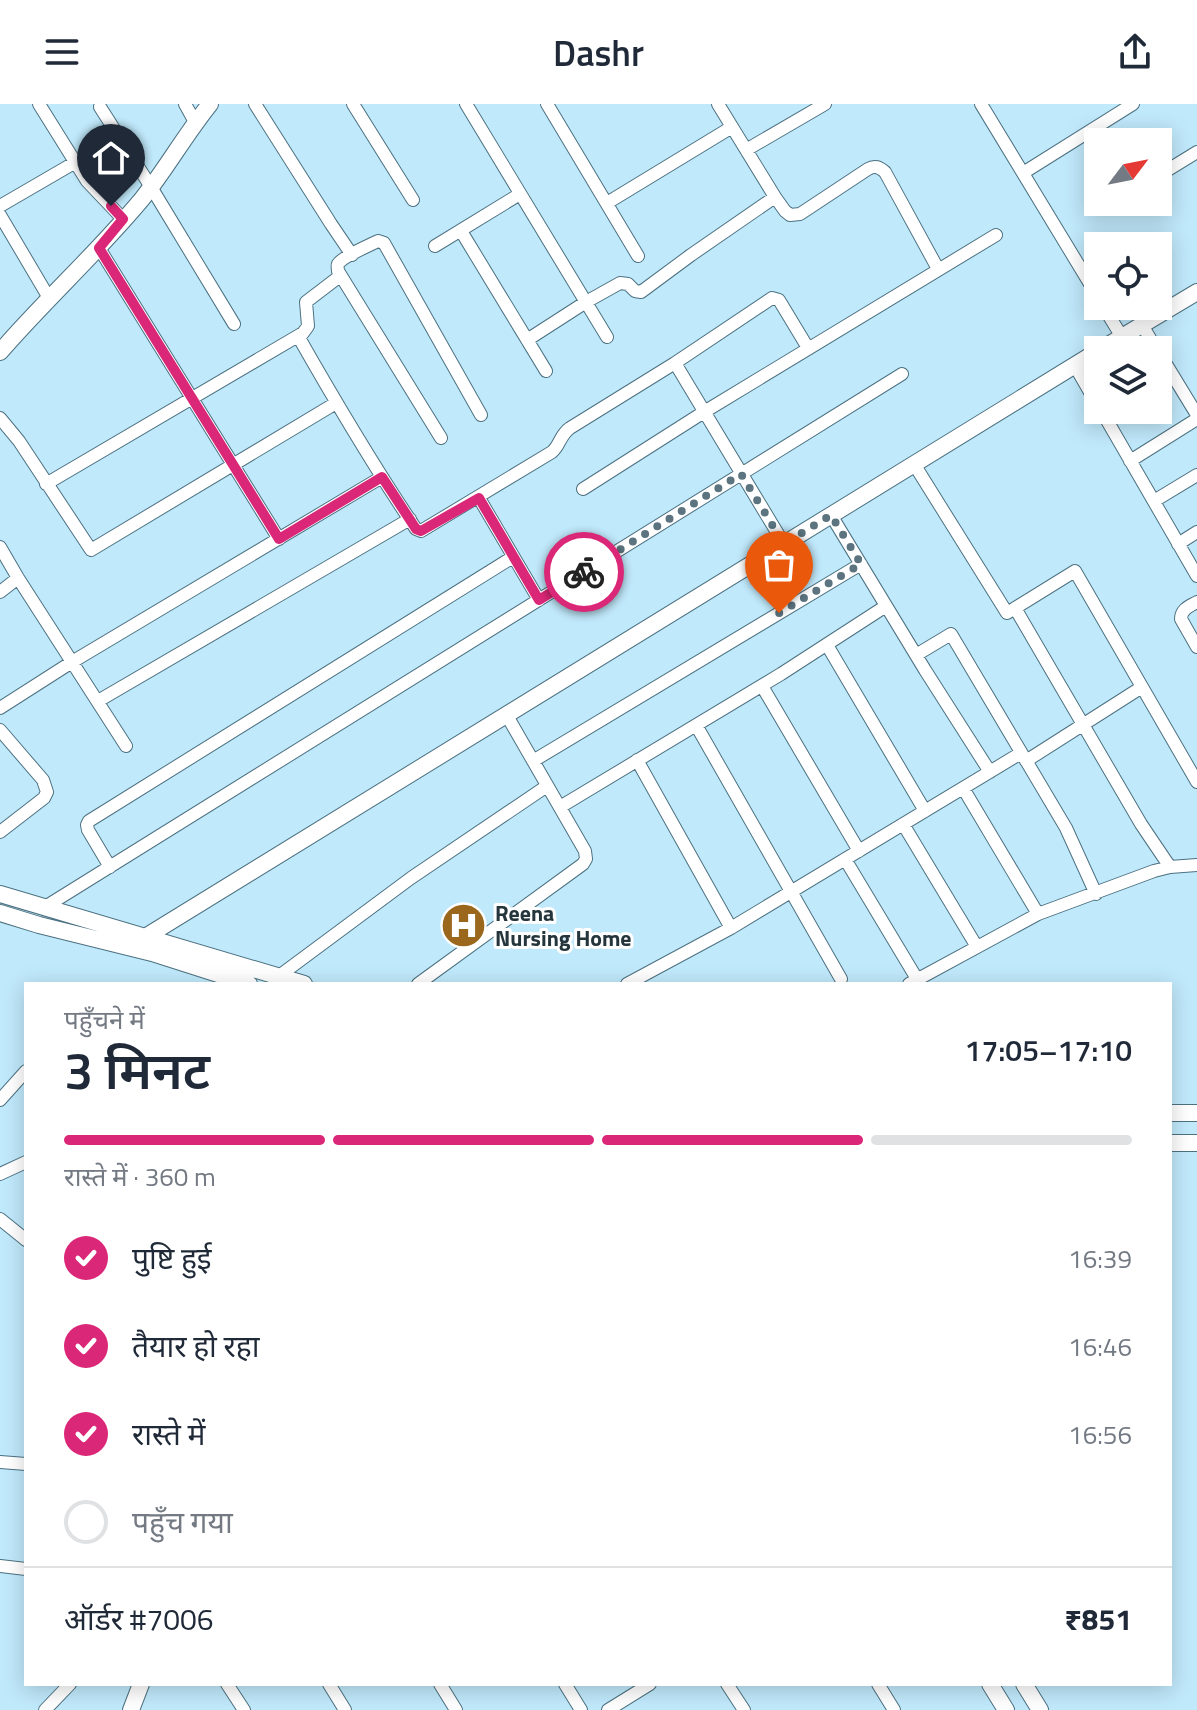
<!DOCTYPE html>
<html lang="hi">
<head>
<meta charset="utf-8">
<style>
	body { margin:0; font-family:"Titillium Web","Noto Sans Devanagari",sans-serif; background:#f2f2f3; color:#1f2937; height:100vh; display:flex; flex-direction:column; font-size:30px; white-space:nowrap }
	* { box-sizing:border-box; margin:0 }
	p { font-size:26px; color:#747a83 }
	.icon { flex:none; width:44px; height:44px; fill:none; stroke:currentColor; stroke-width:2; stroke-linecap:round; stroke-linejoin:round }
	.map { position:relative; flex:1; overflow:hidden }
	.drawer { position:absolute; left:24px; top:878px; width:1148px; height:704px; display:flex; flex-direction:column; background:#fff; border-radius:0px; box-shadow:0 4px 20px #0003 }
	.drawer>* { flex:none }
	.needle { width:52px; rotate:58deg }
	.fabs { position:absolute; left:1084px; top:24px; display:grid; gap:16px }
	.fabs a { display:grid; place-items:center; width:88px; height:88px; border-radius:0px; background:#fff; box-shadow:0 4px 20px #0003; font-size:40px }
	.pin { position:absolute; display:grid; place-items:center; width:68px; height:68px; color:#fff; margin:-82px -34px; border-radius:50% 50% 50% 0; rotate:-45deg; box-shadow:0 0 8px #0007 }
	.pin .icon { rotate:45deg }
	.courier { position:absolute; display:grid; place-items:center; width:80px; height:80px; margin:-40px; border:6px solid #db2777; border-radius:50%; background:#fff; color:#222; box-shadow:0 2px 10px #0007 }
	.head em { font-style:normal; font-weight:600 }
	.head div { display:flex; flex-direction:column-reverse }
	.head { display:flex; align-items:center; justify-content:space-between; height:136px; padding:0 40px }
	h1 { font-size:52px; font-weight:600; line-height:60px }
	.bar { display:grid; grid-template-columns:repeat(4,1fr); gap:12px 8px; align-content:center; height:96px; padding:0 40px }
	.bar i { height:10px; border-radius:6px; background:#e0e1e3 }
	.bar .current { background:#db2777 }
	.bar p { grid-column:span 4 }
	.line { display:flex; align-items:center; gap:20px; padding:0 40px; border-top:2px solid #e0e1e3 }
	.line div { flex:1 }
	ol { padding:0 40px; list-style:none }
	li { display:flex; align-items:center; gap:24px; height:88px }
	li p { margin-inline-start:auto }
	li .icon { padding:8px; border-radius:50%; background:#db2777; color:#fff; stroke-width:4 }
	li:last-child { color:#747a83 }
	li i { width:44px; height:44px; border:4px solid #e0e1e3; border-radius:50% }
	header { display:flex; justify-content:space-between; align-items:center; height:104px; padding:0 40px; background:#fff; font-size:36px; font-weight:600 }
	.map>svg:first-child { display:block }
	.building { fill:#8bb2c3; stroke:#5d8393; stroke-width:2 }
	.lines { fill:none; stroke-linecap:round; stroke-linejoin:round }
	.minor-casing { stroke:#4c7181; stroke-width:14 }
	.tertiary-casing { stroke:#4c7181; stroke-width:18 }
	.minor { stroke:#fff; stroke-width:12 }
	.tertiary { stroke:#fff; stroke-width:16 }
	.done { stroke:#5b747f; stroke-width:8; stroke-dasharray:0 14.4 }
	.route { stroke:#db2777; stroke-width:10 }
	.labels { text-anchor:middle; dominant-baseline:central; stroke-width:6; stroke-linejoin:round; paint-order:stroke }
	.poi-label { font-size:22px; font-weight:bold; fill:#25353c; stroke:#fff; text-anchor:start }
</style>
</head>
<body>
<header><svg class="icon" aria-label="menu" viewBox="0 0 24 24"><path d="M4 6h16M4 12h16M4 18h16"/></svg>Dashr<svg class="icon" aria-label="share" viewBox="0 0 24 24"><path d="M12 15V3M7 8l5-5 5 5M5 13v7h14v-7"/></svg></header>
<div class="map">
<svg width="1197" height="1606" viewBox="0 0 1197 1606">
	<rect width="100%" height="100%" fill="#c0e9fb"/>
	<path class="building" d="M462 805 477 826 462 837 447 817Z"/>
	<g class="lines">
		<defs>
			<path id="minor" d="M39 0 87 77 123 115
				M185 0 195 18
				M255 0 331 120 352 151
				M353 0 413 96
				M466 0 607 233
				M547 0 638 152
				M718 0 775 93 785 107 790 111 800 110 868 65C875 61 879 63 885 68L938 165
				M981 0 1098 193
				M100 3 151 83 234 220
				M746 46 825 0
				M1023 69 1133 0
				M1158 72 1197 48
				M607 99 732 23
				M0 102 74 59
				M0 111 49 194
				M461 127 546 267
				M435 142 520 90
				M99 144 279 435
				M1103 202 1122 233
				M1142 221 1157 246
				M298 232C335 297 374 363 416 425L421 427 552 348C560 341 560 331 570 324L675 259 772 194 779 196 808 244
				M527 236 586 198 620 179 628 180 635 187 641 188 691 151 775 93
				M1158 247 1197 311
				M675 259 784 440
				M1075 262 1098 302
				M1101 306 1197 472
				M0 314 19 337 91 446 336 299
				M441 334 338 167C338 165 337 162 338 160 342 153 370 141 378 137L384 139 481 311
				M1130 357 1197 315
				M914 360 1007 509 1075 467 1197 678
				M46 380 303 229 308 222 306 198 340 172
				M583 385 704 308 996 131
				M479 394 539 496
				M1154 397 1197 371
				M831 411 925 566 990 668
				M1178 440 1197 428
				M0 443 18 474 126 642
				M0 488 18 474
				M1197 498C1190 502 1181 505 1181 515L1197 543
				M1015 504 1141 720 1170 763
				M827 541 925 707
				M916 551 951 530 1066 724 1096 790
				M762 582 859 747
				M98 597 410 415
				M0 604 72 558 382 373
				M696 621 841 875
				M0 626 43 676 47 688 44 694 0 728
				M637 656 731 824
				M533 657 861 460
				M1026 657 1142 583
				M963 684 1038 810
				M560 703 781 570 886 502
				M903 720 977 843
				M845 755 917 875
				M110 763 88 726 87 721 89 717 513 453
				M45 803 902 270
				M279 872 411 774 547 682
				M418 880 583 760 586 755 585 747 506 610
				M627 880 731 824 1021 649
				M909 880 1038 810 1154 767 1170 763 1197 761
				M0 996 26 967
				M0 1070 26 1058
				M0 1115 26 1136
				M0 1358 26 1360
				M0 1462 26 1465
				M227 1580 244 1606
				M329 1580 345 1606
				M440 1580 456 1606
				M565 1580 581 1606
				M727 1580 744 1606
				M878 1580 894 1606
				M45 1606 70 1580
				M608 1606 650 1580"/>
			<path id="tertiary" d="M1100 246 1197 188
				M0 248C46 195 97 149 142 95 166 65 185 31 210 0
				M0 790 304 880
				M0 809 39 821 152 849 249 880
				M129 843 1098 247
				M1170 1009H1197
				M1170 1039H1197
				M990 1580 1006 1606
				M1024 1580 1040 1606
				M131 1606 141 1580"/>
		</defs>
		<use href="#minor" class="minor-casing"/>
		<use href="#tertiary" class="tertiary-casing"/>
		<use href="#minor" class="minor"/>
		<use href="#tertiary" class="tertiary"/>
	</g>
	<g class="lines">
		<path class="done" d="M584 468 741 370 784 440 831 411 861 460 779 509"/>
		<path class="route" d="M111 102 123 115 99 144 279 435 382 373 416 425 421 427 479 394 539 496 584 468"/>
	</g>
	<defs>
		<symbol id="hospital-disc" viewBox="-11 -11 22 22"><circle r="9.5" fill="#9a671c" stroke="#fff"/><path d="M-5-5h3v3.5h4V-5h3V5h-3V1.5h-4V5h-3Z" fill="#fff"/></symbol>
	</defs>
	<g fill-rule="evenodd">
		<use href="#hospital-disc" x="438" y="796" width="51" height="51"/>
	</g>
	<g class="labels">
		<g class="poi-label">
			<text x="495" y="809">Reena<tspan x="495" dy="25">Nursing Home</tspan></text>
		</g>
	</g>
</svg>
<div class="fabs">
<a><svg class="needle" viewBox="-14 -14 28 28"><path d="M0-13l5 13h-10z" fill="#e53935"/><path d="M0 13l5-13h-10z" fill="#747a83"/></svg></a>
<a><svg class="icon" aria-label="locate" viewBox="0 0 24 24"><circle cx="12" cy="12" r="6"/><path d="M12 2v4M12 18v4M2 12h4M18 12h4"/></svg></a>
<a><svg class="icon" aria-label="layers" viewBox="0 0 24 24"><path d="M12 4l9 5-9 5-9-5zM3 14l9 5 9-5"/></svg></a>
</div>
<div class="pin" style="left:779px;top:509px;background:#ea580c"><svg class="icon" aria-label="bag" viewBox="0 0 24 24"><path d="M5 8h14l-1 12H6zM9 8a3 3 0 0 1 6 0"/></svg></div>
<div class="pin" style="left:111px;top:102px;background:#1f2937"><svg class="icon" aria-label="home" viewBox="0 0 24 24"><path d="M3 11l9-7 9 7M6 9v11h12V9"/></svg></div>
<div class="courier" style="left:584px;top:468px"><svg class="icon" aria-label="bike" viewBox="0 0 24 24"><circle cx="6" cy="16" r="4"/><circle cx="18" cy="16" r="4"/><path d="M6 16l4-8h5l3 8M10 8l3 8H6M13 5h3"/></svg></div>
<section class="drawer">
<div class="head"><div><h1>3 मिनट</h1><p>पहुँचने में</p></div><em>17:05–17:10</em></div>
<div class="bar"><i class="current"></i><i class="current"></i><i class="current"></i><i></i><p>रास्ते में · 360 m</p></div>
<ol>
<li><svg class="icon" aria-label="check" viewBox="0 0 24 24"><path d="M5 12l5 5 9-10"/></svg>पुष्टि हुई<p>16:39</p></li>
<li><svg class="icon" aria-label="check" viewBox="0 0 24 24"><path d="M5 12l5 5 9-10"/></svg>तैयार हो रहा<p>16:46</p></li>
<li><svg class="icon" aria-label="check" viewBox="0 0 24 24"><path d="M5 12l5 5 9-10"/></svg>रास्ते में<p>16:56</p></li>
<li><i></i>पहुँच गया</li>
</ol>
<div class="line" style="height:104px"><div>ऑर्डर #7006</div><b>₹851</b></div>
</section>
</div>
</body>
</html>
